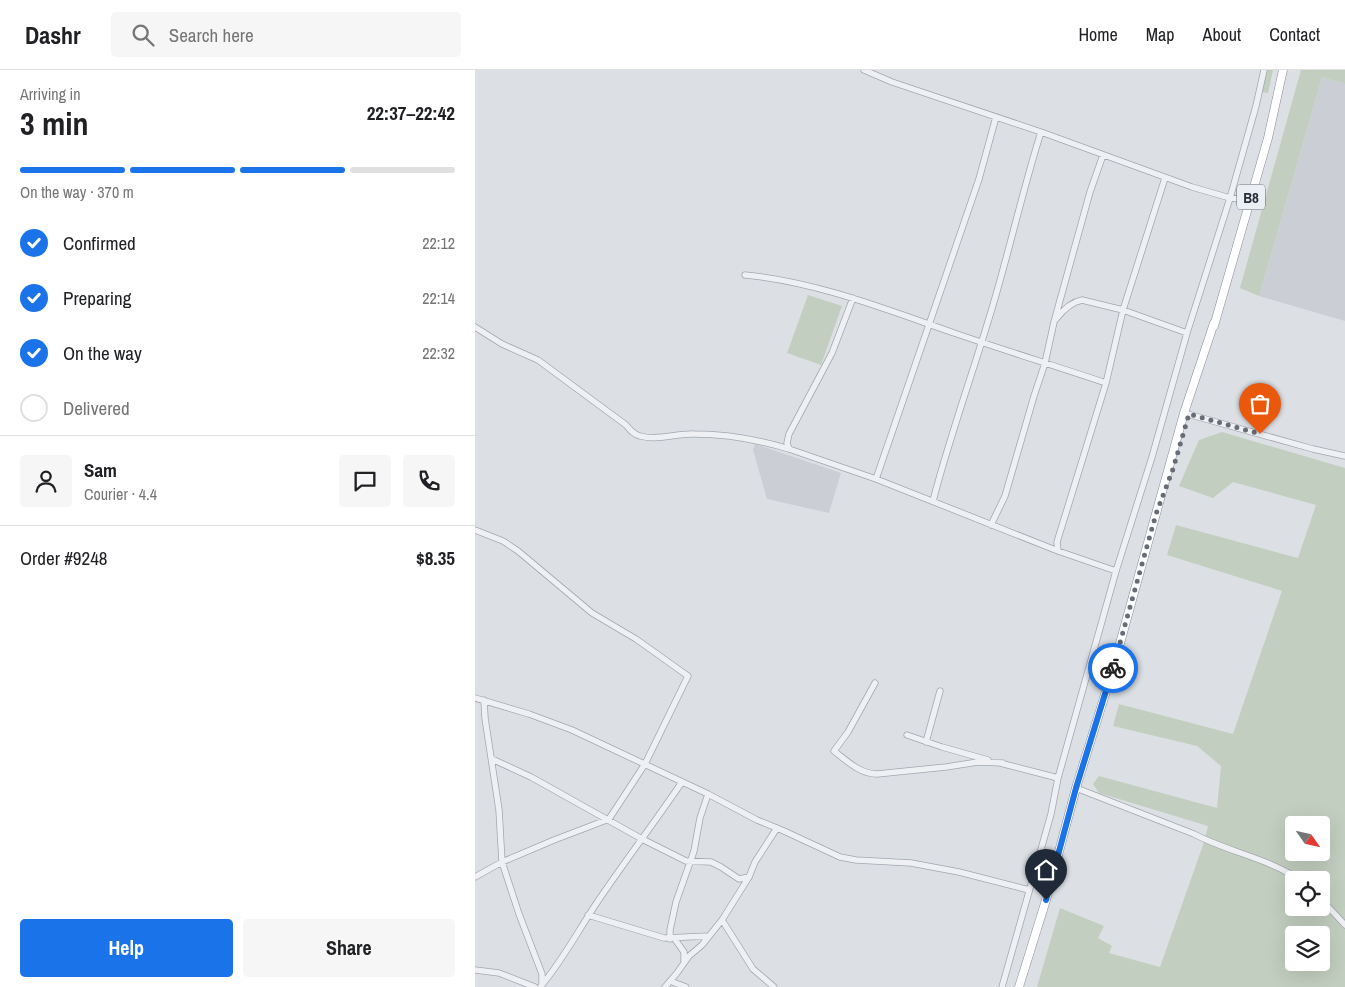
<!DOCTYPE html>
<html lang="en">
<head>
<meta charset="utf-8">
<style>
	body { margin:0; font-family:"Archivo Narrow",sans-serif; background:#f6f6f6; color:#202124; height:100vh; display:flex; flex-direction:column; font-size:19px; white-space:nowrap }
	* { box-sizing:border-box; margin:0 }
	p { font-size:16px; color:#757577 }
	.icon { flex:none; width:28px; height:28px; fill:none; stroke:currentColor; stroke-width:2; stroke-linecap:round; stroke-linejoin:round }
	.map { position:relative; flex:1; overflow:hidden }
	.panel { display:flex; flex-direction:column; background:#fff; width:475px }
	.panel>* { flex:none }
	.needle { width:32px; rotate:124deg }
	.fabs { position:absolute; left:810px; top:746px; display:grid; gap:10px }
	.fabs a { display:grid; place-items:center; width:45px; height:45px; border-radius:5px; background:#fff; box-shadow:0 5px 20px #0002; font-size:25px }
	.pin { position:absolute; display:grid; place-items:center; width:42px; height:42px; color:#fff; margin:-51px -21px; border-radius:50% 50% 50% 0; rotate:-45deg; box-shadow:0 0 5px #0007 }
	.pin .icon { rotate:45deg }
	.courier { position:absolute; display:grid; place-items:center; width:50px; height:50px; margin:-25px; border:4px solid #1a73e8; border-radius:50%; background:#fff; color:#222; box-shadow:0 1px 6px #0007 }
	.head em { font-style:normal; font-weight:700 }
	.head div { display:flex; flex-direction:column-reverse }
	.head { display:flex; align-items:center; justify-content:space-between; height:85px; padding:0 20px }
	h1 { font-size:32px; font-weight:700; line-height:38px }
	.bar { display:grid; grid-template-columns:repeat(4,1fr); gap:8px 5px; align-content:center; height:60px; padding:0 20px }
	.bar i { height:6px; border-radius:4px; background:#e0e0e0 }
	.bar .on { background:#1a73e8 }
	.bar p { grid-column:span 4 }
	.line { display:flex; align-items:center; gap:12px; padding:0 20px; border-top:1px solid #e0e0e0 }
	.line div { flex:1 }
	.round { display:grid; place-items:center; flex:none; width:52px; height:52px; border-radius:5px; background:#f6f6f6 }
	ol { padding:0 20px; list-style:none }
	li { display:flex; align-items:center; gap:15px; height:55px }
	li p { margin-inline-start:auto }
	li .icon { padding:5px; border-radius:50%; background:#1a73e8; color:#fff; stroke-width:4 }
	li:last-child { color:#757577 }
	li i { width:28px; height:28px; border:2px solid #e0e0e0; border-radius:50% }
	.cta { display:flex; gap:10px; margin-top:auto; padding:10px 20px }
	.cta a { flex:1; height:58px; border-radius:5px; background:#1a73e8; color:#fff; font-size:20px; font-weight:700; line-height:58px; text-align:center }
	.cta a+a { background:#f6f6f6; color:#202124 }
	header { display:flex; align-items:center; gap:30px; box-sizing:border-box; height:70px; padding:0 25px; background:#fff; border-bottom:1px solid #e0e0e0 }
	header strong { font-size:24px }
	nav { display:flex; gap:28px; margin-inline-start:auto; font-size:18px }
	.search { width:350px; height:45px; background:#f6f6f6; display:flex; align-items:center; gap:12px; box-sizing:border-box; padding:0 18px; border-radius:5px; color:#757577; font-size:19px }
	main { display:flex; flex:1; min-height:0 }
	.map>svg:first-child { display:block }
	.built { fill:#cbcfd5 }
	.green { fill:#c2cebf; fill-rule:evenodd }
	.lines { fill:none; stroke-linecap:round; stroke-linejoin:round }
	.minor-casing { stroke:#a2a7ae; stroke-width:7 }
	.highway-casing { stroke:#868d9a; stroke-width:9 }
	.minor { stroke:#eff0f4; stroke-width:5.5 }
	.highway { stroke:#fff; stroke-width:8 }
	.done { stroke:#676c75; stroke-width:5; stroke-dasharray:0 9 }
	.route { stroke:#1a73e8; stroke-width:6 }
	.labels { text-anchor:middle; dominant-baseline:central; stroke-width:4; stroke-linejoin:round; paint-order:stroke }
	.shield { fill:#ebeef3; stroke:#626871; stroke-width:1 }
	.shield-label { font-size:15px; font-weight:bold; fill:#282e39 }
</style>
</head>
<body>
<header>
<strong>Dashr</strong>
<div class="search"><svg class="icon" aria-label="search" viewBox="0 0 24 24"><circle cx="10" cy="10" r="6"/><path d="M15 15l6 6"/></svg>Search here</div>
<nav><a>Home</a><a>Map</a><a>About</a><a>Contact</a></nav>
</header>
<main>
<section class="panel">
<div class="head"><div><h1>3 min</h1><p>Arriving in</p></div><em>22:37–22:42</em></div>
<div class="bar"><i class="on"></i><i class="on"></i><i class="on"></i><i></i><p>On the way · 370 m</p></div>
<ol>
<li><svg class="icon" aria-label="check" viewBox="0 0 24 24"><path d="M5 12l5 5 9-10"/></svg>Confirmed<p>22:12</p></li>
<li><svg class="icon" aria-label="check" viewBox="0 0 24 24"><path d="M5 12l5 5 9-10"/></svg>Preparing<p>22:14</p></li>
<li><svg class="icon" aria-label="check" viewBox="0 0 24 24"><path d="M5 12l5 5 9-10"/></svg>On the way<p>22:32</p></li>
<li><i></i>Delivered</li>
</ol>
<div class="line" style="height:90px"><a class="round"><svg class="icon" aria-label="person" viewBox="0 0 24 24"><circle cx="12" cy="8" r="4"/><path d="M4 21q1-7 8-7t8 7"/></svg></a><div><b>Sam</b><p>Courier · 4.4</p></div><a class="round"><svg class="icon" aria-label="chat" viewBox="0 0 24 24"><path d="M4 5h16v11H9l-5 4z"/></svg></a><a class="round"><svg class="icon" aria-label="phone" viewBox="0 0 24 24"><path d="M5 4h4l2 5-3 2q2 4 5 5l2-3 5 2v4C11 20 4 13 5 4z"/></svg></a></div>
<div class="line" style="height:65px"><div>Order #9248</div><b>$8.35</b></div>
<div class="cta"><a>Help</a><a>Share</a></div>
</section>
<div class="map">
<svg width="870" height="917" viewBox="0 0 870 917">
	<rect width="100%" height="100%" fill="#dce0e5"/>
	<path class="built" d="M847 7 870 14V251L784 226Z
		M280 374 366 403 354 443 292 429 278 380Z"/>
	<path class="green" d="M790 0H798L793 23 788 22 785 16Z
		M826 0H870V14L847 7 784 226 765 218Z
		M333 225 367 236 346 295 312 283Z
		M747 362 870 398V917H562L585 838 629 856 623 868 637 876 634 883 685 897 728 775 733 756 624 723 618 714 624 706 742 738 746 696 722 676 638 656 644 634 758 664 807 521 692 485 701 455 823 488 841 435 758 412 738 428 704 416 724 370ZM819 755H846V782H819ZM819 810H846V838H819ZM819 865H846V892H819Z"/>
	<g class="lines">
		<defs>
			<path id="minor" d="M389 0 417 12 566 62 717 117 755 128 775 130
				M270 205C342 212 410 239 479 263 529 280 580 296 631 313
				M378 228 357 283 314 364 312 373 314 379 401 409 583 481 641 501
				M581 249C588 240 596 232 607 230L648 240 712 263
				M0 257 27 274 63 290 151 355C155 360 159 365 165 366 183 371 202 363 219 364 251 364 284 370 314 379
				M709 343 838 379 870 386
				M401 409 504 109 521 47
				M458 431C475 365 499 300 518 235 535 178 548 119 566 62
				M516 455 530 426 559 326 570 293 579 252 615 122 628 85
				M0 460 28 471 43 481 117 543 161 569 213 606 170 694 134 749 79 770 27 792 0 807
				M583 481 582 472 631 313 648 240 690 108
				M400 613 373 662 359 681C372 691 385 704 402 704L471 697 503 692 528 693
				M0 628 54 644 97 660 233 724 282 750 309 761 365 787 381 790 436 793 484 802 554 820
				M9 630 10 648 24 740 27 792 44 844 67 904V914
				M432 665 467 677 513 690
				M451 672 465 621
				M17 689 56 707 167 769 211 791 236 792 246 797 264 809 274 807
				M525 693 583 708
				M601 718 719 764C753 782 793 788 825 810
				M846 829 870 855
				M113 845 189 868 234 866
				M247 850 278 899 299 917
				M199 868 209 882V893
				M195 869V860L201 832 219 781 225 748 233 724
				M0 900 24 903 60 917
				M195 911 211 917
				M66 916C88 890 104 859 123 831 150 791 180 752 207 712
				M190 917 202 903 214 886 227 875 247 850 274 807 280 792 302 758
				M527 917 576 744 583 708 641 501 677 387 712 263 755 128 781 36 789 0"/>
			<path id="highway" d="M739 256 793 68 808 0
				M544 917 571 830 601 718 637 602 709 343 739 253"/>
		</defs>
		<use href="#minor" class="minor-casing"/>
		<use href="#highway" class="highway-casing"/>
		<use href="#minor" class="minor"/>
		<use href="#highway" class="highway"/>
	</g>
	<g class="lines">
		<path class="done" d="M638 598 681 444 698 399 714 344 785 364"/>
		<path class="route" d="M571 830 601 718 638 598"/>
	</g>
	<g class="labels">
		<rect class="shield" x="762" y="114.5" width="28" height="25" rx="4"/>
		<g class="shield-label">
			<text x="776" y="127">B8</text>
		</g>
	</g>
</svg>
<div class="fabs">
<a><svg class="needle" viewBox="-14 -14 28 28"><path d="M0-13l5 13h-10z" fill="#e53935"/><path d="M0 13l5-13h-10z" fill="#757577"/></svg></a>
<a><svg class="icon" aria-label="locate" viewBox="0 0 24 24"><circle cx="12" cy="12" r="6"/><path d="M12 2v4M12 18v4M2 12h4M18 12h4"/></svg></a>
<a><svg class="icon" aria-label="layers" viewBox="0 0 24 24"><path d="M12 4l9 5-9 5-9-5zM3 14l9 5 9-5"/></svg></a>
</div>
<div class="pin" style="left:785px;top:364px;background:#ea580c"><svg class="icon" aria-label="bag" viewBox="0 0 24 24"><path d="M5 8h14l-1 12H6zM9 8a3 3 0 0 1 6 0"/></svg></div>
<div class="pin" style="left:571px;top:830px;background:#1f2937"><svg class="icon" aria-label="home" viewBox="0 0 24 24"><path d="M3 11l9-7 9 7M6 9v11h12V9"/></svg></div>
<div class="courier" style="left:638px;top:598px"><svg class="icon" aria-label="bike" viewBox="0 0 24 24"><circle cx="6" cy="16" r="4"/><circle cx="18" cy="16" r="4"/><path d="M6 16l4-8h5l3 8M10 8l3 8H6M13 5h3"/></svg></div>
</div>
</main>
</body>
</html>
